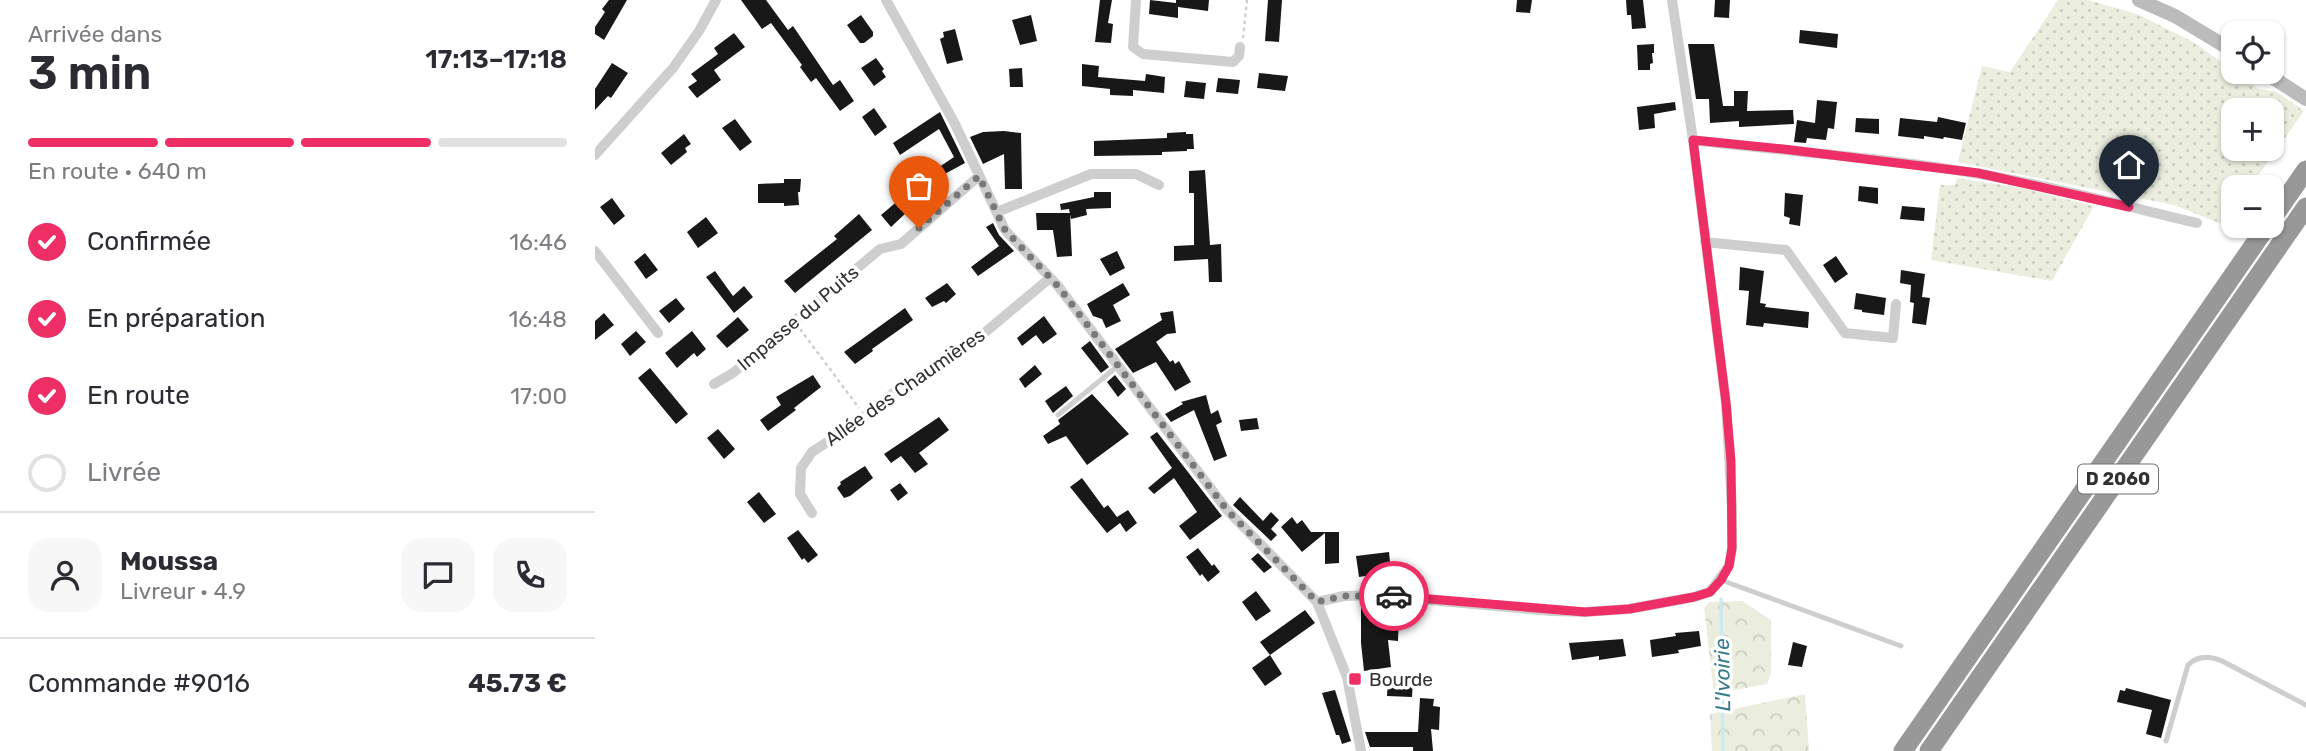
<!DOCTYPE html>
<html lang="fr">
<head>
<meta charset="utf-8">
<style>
	body { margin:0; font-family:Rubik,sans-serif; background:#f7f7f7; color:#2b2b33; height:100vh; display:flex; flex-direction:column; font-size:26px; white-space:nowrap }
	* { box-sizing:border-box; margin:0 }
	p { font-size:23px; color:#7c7c81 }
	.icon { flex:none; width:38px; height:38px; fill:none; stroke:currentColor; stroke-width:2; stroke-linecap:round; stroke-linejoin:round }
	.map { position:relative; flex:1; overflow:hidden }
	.side { display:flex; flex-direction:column; background:#fff; width:595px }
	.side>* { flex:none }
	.controls { position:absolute; left:1626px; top:21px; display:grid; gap:14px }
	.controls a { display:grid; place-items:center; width:63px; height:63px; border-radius:14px; background:#fff; box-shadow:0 2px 5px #0004; font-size:35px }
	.pin { position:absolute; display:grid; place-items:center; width:60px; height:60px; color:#fff; margin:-72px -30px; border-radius:50% 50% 50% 0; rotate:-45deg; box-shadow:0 0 7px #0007 }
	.pin .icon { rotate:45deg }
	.courier { position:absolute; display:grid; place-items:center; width:70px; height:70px; margin:-35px; border:5px solid #ed2f66; border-radius:50%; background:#fff; color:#222; box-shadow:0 2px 9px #0007 }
	.overview em { font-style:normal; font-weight:600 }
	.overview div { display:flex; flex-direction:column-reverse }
	.overview { display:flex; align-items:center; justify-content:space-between; height:119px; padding:0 28px }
	h1 { font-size:46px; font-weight:600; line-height:52px }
	.bar { display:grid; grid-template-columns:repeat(4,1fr); gap:10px 7px; align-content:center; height:84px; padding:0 28px }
	.bar i { height:9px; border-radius:5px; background:#e1e1e2 }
	.bar .on { background:#ed2f66 }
	.bar p { grid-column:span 4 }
	.line { display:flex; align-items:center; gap:18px; padding:0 28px; border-top:2px solid #e1e1e2 }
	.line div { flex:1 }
	.round { display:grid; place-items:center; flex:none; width:74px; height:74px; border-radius:21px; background:#f7f7f7 }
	ol { padding:0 28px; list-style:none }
	li { display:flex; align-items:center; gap:21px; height:77px }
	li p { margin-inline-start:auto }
	li .icon { padding:7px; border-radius:50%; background:#ed2f66; color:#fff; stroke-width:4 }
	li:last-child { color:#7c7c81 }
	li i { width:38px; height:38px; border:4px solid #e1e1e2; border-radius:50% }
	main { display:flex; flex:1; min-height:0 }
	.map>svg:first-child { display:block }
	.grass { fill:url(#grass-dots); fill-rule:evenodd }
	.forest { fill:url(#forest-crowns) }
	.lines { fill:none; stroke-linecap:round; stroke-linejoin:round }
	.stream { stroke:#cbe9ef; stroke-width:3.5 }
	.building { fill:#181818 }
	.path { stroke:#cecece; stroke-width:2.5; stroke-dasharray:3.5 3.5; stroke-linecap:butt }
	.lane { stroke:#cecece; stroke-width:5 }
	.street { stroke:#cecece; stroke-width:10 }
	.secondary { stroke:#bbb; stroke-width:14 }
	.highway { stroke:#989898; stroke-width:19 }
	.done { stroke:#797979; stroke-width:7; stroke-dasharray:0 12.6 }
	.route { stroke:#ed2f66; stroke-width:9 }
	.poi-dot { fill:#ed2f66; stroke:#fff; stroke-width:2.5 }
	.labels { text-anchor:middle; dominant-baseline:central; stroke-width:7; stroke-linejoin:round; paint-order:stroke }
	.shield { fill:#fff; stroke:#6f6f6f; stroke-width:2 }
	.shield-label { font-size:18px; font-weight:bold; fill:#313131 }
	.street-label { font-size:19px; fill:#313131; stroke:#fff }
	.poi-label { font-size:19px; fill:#313131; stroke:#fff; text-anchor:start }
	.water-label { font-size:21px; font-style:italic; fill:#367c8a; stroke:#fff }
</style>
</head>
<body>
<main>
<section class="side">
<div class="overview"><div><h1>3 min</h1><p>Arrivée dans</p></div><em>17:13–17:18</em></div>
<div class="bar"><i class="on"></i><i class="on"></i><i class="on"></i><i></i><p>En route · 640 m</p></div>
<ol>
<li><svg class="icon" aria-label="check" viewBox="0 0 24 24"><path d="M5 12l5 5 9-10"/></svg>Confirmée<p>16:46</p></li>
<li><svg class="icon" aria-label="check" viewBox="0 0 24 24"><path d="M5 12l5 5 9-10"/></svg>En préparation<p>16:48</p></li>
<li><svg class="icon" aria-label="check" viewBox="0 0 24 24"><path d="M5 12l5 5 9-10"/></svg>En route<p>17:00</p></li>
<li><i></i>Livrée</li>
</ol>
<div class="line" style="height:126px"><a class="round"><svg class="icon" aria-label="person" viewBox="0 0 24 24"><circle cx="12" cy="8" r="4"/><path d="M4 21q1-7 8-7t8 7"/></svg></a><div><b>Moussa</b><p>Livreur · 4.9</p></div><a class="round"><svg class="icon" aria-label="chat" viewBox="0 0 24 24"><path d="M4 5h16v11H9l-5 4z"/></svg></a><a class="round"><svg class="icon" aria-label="phone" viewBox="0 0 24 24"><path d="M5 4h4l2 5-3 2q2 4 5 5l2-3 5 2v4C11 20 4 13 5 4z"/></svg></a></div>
<div class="line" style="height:91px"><div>Commande #9016</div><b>45.73 €</b></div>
</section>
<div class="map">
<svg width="1711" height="751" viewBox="0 0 1711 751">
	<defs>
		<pattern id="grass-dots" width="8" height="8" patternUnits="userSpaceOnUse" patternTransform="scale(1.75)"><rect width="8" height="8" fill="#ebeedf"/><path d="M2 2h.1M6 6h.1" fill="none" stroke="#cacdc0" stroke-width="1.8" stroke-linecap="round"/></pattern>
		<pattern id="forest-crowns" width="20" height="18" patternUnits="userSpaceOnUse" patternTransform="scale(1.75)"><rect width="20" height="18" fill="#ebeedf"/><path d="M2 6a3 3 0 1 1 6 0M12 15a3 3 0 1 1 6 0" fill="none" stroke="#cacdc0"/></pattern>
	</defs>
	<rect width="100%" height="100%" fill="#fff"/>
	<path class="grass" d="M1463 0H1493L1542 14 1600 43 1664 89 1682 92 1709 111 1655 187H1638V212L1629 225 1579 205 1363 162 1387 66 1415 72ZM1638 110H1676V149H1638Z
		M1362 178 1427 188 1499 206 1457 281 1336 260 1345 185H1360Z"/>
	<path class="forest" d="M1147 601 1176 620V673L1172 684 1119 694 1109 608 1114 602Z
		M1210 694 1214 751H1117L1115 714Z"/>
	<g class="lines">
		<path class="stream" d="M1126 599 1128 751"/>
	</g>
	<path class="building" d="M14 0H32L9 40 0 34V27L10 12 7 9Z
		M146 0H171L193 30 198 26 238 85 245 80 259 101 245 111 221 78 216 82 205 67 207 65 176 23 167 29Z
		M505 0H517L513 23 518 24 516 43 500 42Z
		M555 0 581 3V0H614L613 11 583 7V18L554 14Z
		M673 0H687L684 42 670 41Z
		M922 0H937L935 13 921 12Z
		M1031 0H1048L1051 28 1037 29 1036 15H1032Z
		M1120 0H1135L1134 18 1119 17Z
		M266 15 278 32V36L269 43H265L252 25Z
		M436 15 442 41 425 45 417 20Z
		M360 29 368 60 352 64 345 39 349 37 348 32Z
		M1205 30 1243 34 1242 48 1204 43Z
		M139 33 150 47 119 70 126 80 102 98 93 87 102 81 96 74 123 54 119 48Z
		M1059 44V53H1057L1058 63 1055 64V70H1043L1042 45Z
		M1093 44H1119L1128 106H1139V91H1153L1152 111 1198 110 1199 124 1144 127V121L1115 123 1114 99H1101Z
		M281 58 289 69 287 71 291 77 279 86 266 68Z
		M17 63 33 73 16 98 13 96 0 110V89Z
		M487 64 504 66 503 77 550 81 551 74 570 77 569 93 538 90V96L515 95V89L487 86Z
		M427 68 428 87H415L414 69Z
		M664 73 693 76 690 91 662 88Z
		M623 78 645 80 643 94 621 92Z
		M591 81 611 83 609 99 589 97Z
		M1222 100 1242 102 1239 129 1233 128 1231 140 1212 138 1211 143 1199 142 1202 120 1220 123Z
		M1080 102 1081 110 1059 114 1060 128 1044 130 1042 107Z
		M279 108 292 127 280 136 267 117Z
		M345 112 370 163 335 182 331 176 359 157 344 129 305 155 298 143Z
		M1343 117 1371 123 1367 140 1349 137 1348 139 1329 136V139L1303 136 1305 118 1342 122Z
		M1261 118 1284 119V134L1260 132Z
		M140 119 157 142 145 151 127 128Z
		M409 131 426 133 427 189H410L409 154 388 164 375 137 388 132Z
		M591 132V134H598L599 149H592V151L567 152V155L499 156V141L572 138V133Z
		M89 134 96 144 90 148 92 152 76 165 66 153Z
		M610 170 615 245 626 244 627 282H614L613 259 579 261V246L599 245V193H594V171Z
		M189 179H206L205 192H203L204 205 189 206V203H163V184L189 183Z
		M309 186 319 197 314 201 313 211 296 227 286 215 305 199 300 193Z
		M1264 186 1283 188V204L1263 201Z
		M499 192H516V208L491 209 492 215 476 219 474 209 466 210 465 204 499 197Z
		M1190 193 1208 195 1205 226 1194 224 1195 218 1189 216Z
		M17 198 30 216 19 225 5 207Z
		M1307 206 1330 208 1329 221 1305 219Z
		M441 213H475L477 256 462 257 458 230H442Z
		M264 214 277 230 200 293 189 281 242 239 239 236Z
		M111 217 123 233 103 248 92 232Z
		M398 223 404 235 419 251 383 276 376 267 404 246 391 227Z
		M522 251 530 268 515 276 505 259Z
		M50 253 63 270 51 279 39 262Z
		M1241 256 1253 274 1240 283 1228 265Z
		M1145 267 1169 271 1165 303 1171 304 1170 307 1214 312 1213 328 1169 323 1168 327 1151 325 1154 291 1144 290Z
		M1306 270 1330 274 1327 297 1335 298 1331 325 1317 323 1319 303 1315 302 1316 285 1305 283Z
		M120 271 138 296 149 286 158 297 139 313 111 277Z
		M352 283 361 294 351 303 349 301 337 307 330 298Z
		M528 283 535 295 518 305 526 321 511 328 507 319 498 316 492 304Z
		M1261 293 1291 298 1289 315 1267 312V310L1259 309Z
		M81 298 90 309 74 323 64 311Z
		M310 308 318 320 277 349 278 351 260 364 249 352Z
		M578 311 581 333 572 334 561 342 575 362 578 360 580 364 584 361 596 382 580 391 561 362 538 373 520 349 567 320 565 313Z
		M9 313 19 325 0 340V321Z
		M449 316 462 334 448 344 441 335 427 346 422 338Z
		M143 317 154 330 132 348 121 336Z
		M41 331 51 342 35 356 26 344Z
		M97 331 111 349 102 357 99 353 82 368 70 353Z
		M495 341 514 367 506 373 486 348Z
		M440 365 447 374 430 388 424 379Z
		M55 368 93 414 81 424 43 378Z
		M218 375 226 387 199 408 201 410 173 431 165 420 186 405 181 397Z
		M520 375 531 389 523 397 512 382Z
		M471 386 478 396 458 413 450 401Z
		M497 394 534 434 492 465 471 436 453 444 448 436 465 424 463 420Z
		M611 395 616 414 623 410 627 422 621 425 632 456 619 461 599 410 576 422 570 414 588 404 586 402Z
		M344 417 354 430 324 453 333 464 320 473 306 456 296 463 289 454Z
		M662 418 664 429 646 431 644 420Z
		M123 429 140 449 129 459 112 438Z
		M562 432 627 516 595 540 584 526 602 512 579 478 559 494 553 488 577 468 555 437Z
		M270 466 278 478 255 496 249 498 242 488 246 484 245 482Z
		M487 478 509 508 513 505 522 517 533 510 542 523 531 532 525 523 512 533 475 487Z
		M305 483 313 493 303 501 295 490Z
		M164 492 181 514 169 523 152 502Z
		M645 497 668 521 676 512 684 520 676 529 682 535 676 541 638 505Z
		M697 517 702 524 707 520 716 532H744V563L730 564V533L707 552 686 527Z
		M203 530 223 555 213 563 209 558 207 560 192 538Z
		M603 548 617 566 619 564 625 572 613 582 607 574 605 576 591 557Z
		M794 552 796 572 764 577 761 556Z
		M663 553 677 567 669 573 656 559Z
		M661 591 676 611 661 621 647 602Z
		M766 603 815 606 814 616H804L803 641 793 640 796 667 769 671 766 643Z
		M710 610 720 623 675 655 665 642Z
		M1104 631 1106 646 1083 650 1084 653 1057 657 1055 640 1081 636 1080 633Z
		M1028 639 1031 656 1004 660V656L977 660 974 643Z
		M1198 642 1212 646 1207 667 1193 665Z
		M675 655 687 674 670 686 657 668Z
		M793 677 818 679 817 697 792 696Z
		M1531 688 1576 700 1566 738 1551 734 1557 710 1522 702 1525 690 1530 691Z
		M740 690 756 741 747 744 744 735H741L727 693Z
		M825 698 839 699 838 706 845 707 844 730 836 729 838 751H818V747H775L770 732H823Z"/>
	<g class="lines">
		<path class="path" d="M648 38 652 0
			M205 329 264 408"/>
		<path class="lane" d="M463 415 524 365
			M1126 580 1306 646
			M1571 741 1593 665C1603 655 1615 656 1627 661L1711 705"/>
		<path class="street" d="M291 0 359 122 410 230 463 286 632 510 722 602 752 677 766 751
			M541 0 538 47 548 54 638 62 644 56 645 47
			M1098 140C1193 152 1289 157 1384 174 1457 186 1530 206 1602 223
			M0 155 78 68 104 31 121 0
			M402 212 496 174H541L564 185
			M1110 242 1191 250 1250 333 1298 338 1301 304
			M0 251 63 333
			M119 384 138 373 285 249 306 244 384 176
			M217 513 205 494 206 468 217 452 260 424 306 387 363 355 455 278
			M722 602 749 596 780 595 957 611 990 612 1034 609 1099 597 1115 592 1134 566 1137 548V506L1131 403 1098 140 1077 0"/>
		<path class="secondary" d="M1544 0 1580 16 1638 51
			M1669 72 1711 99"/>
		<path class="highway" d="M1676 220 1711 170
			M1308 751 1672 226
			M1334 751 1711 207"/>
	</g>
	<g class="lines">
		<path class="done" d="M324 228 384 176 410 230 463 286 632 510 722 602 749 596H799"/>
		<path class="route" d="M799 596 990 612 1034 609 1099 597 1115 592 1126 580 1134 566 1137 548 1136 461 1131 403 1098 140 1188 149 1383 173 1534 207"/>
	</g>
	<rect class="poi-dot" x="753" y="672" width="14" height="14" rx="3.5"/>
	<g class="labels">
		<rect class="shield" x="1483" y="464.5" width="80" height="29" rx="5"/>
		<g class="shield-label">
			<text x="1523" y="479">D 2060</text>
		</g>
		<g class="street-label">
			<text transform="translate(203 318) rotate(-40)">Impasse du Puits</text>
			<text transform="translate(310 387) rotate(-35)">Allée des Chaumières</text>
		</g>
		<g class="poi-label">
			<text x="774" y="679">Bourde</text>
		</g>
		<g class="water-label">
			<text transform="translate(1127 675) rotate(-91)">L'Ivoirie</text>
		</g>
	</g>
</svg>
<div class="controls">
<a><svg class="icon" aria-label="locate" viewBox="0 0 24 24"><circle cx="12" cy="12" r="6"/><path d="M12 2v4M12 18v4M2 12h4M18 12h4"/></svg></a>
<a>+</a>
<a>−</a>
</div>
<div class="pin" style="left:324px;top:228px;background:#ea580c"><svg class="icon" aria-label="bag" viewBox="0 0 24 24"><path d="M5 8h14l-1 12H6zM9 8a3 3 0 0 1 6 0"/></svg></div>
<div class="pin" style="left:1534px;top:207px;background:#1f2937"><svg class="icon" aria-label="home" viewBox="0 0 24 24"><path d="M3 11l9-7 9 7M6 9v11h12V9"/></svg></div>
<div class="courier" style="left:799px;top:596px"><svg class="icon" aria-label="car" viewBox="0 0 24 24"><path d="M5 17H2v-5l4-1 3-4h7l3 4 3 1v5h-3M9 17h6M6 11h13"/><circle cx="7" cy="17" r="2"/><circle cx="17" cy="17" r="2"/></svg></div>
</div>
</main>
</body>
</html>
